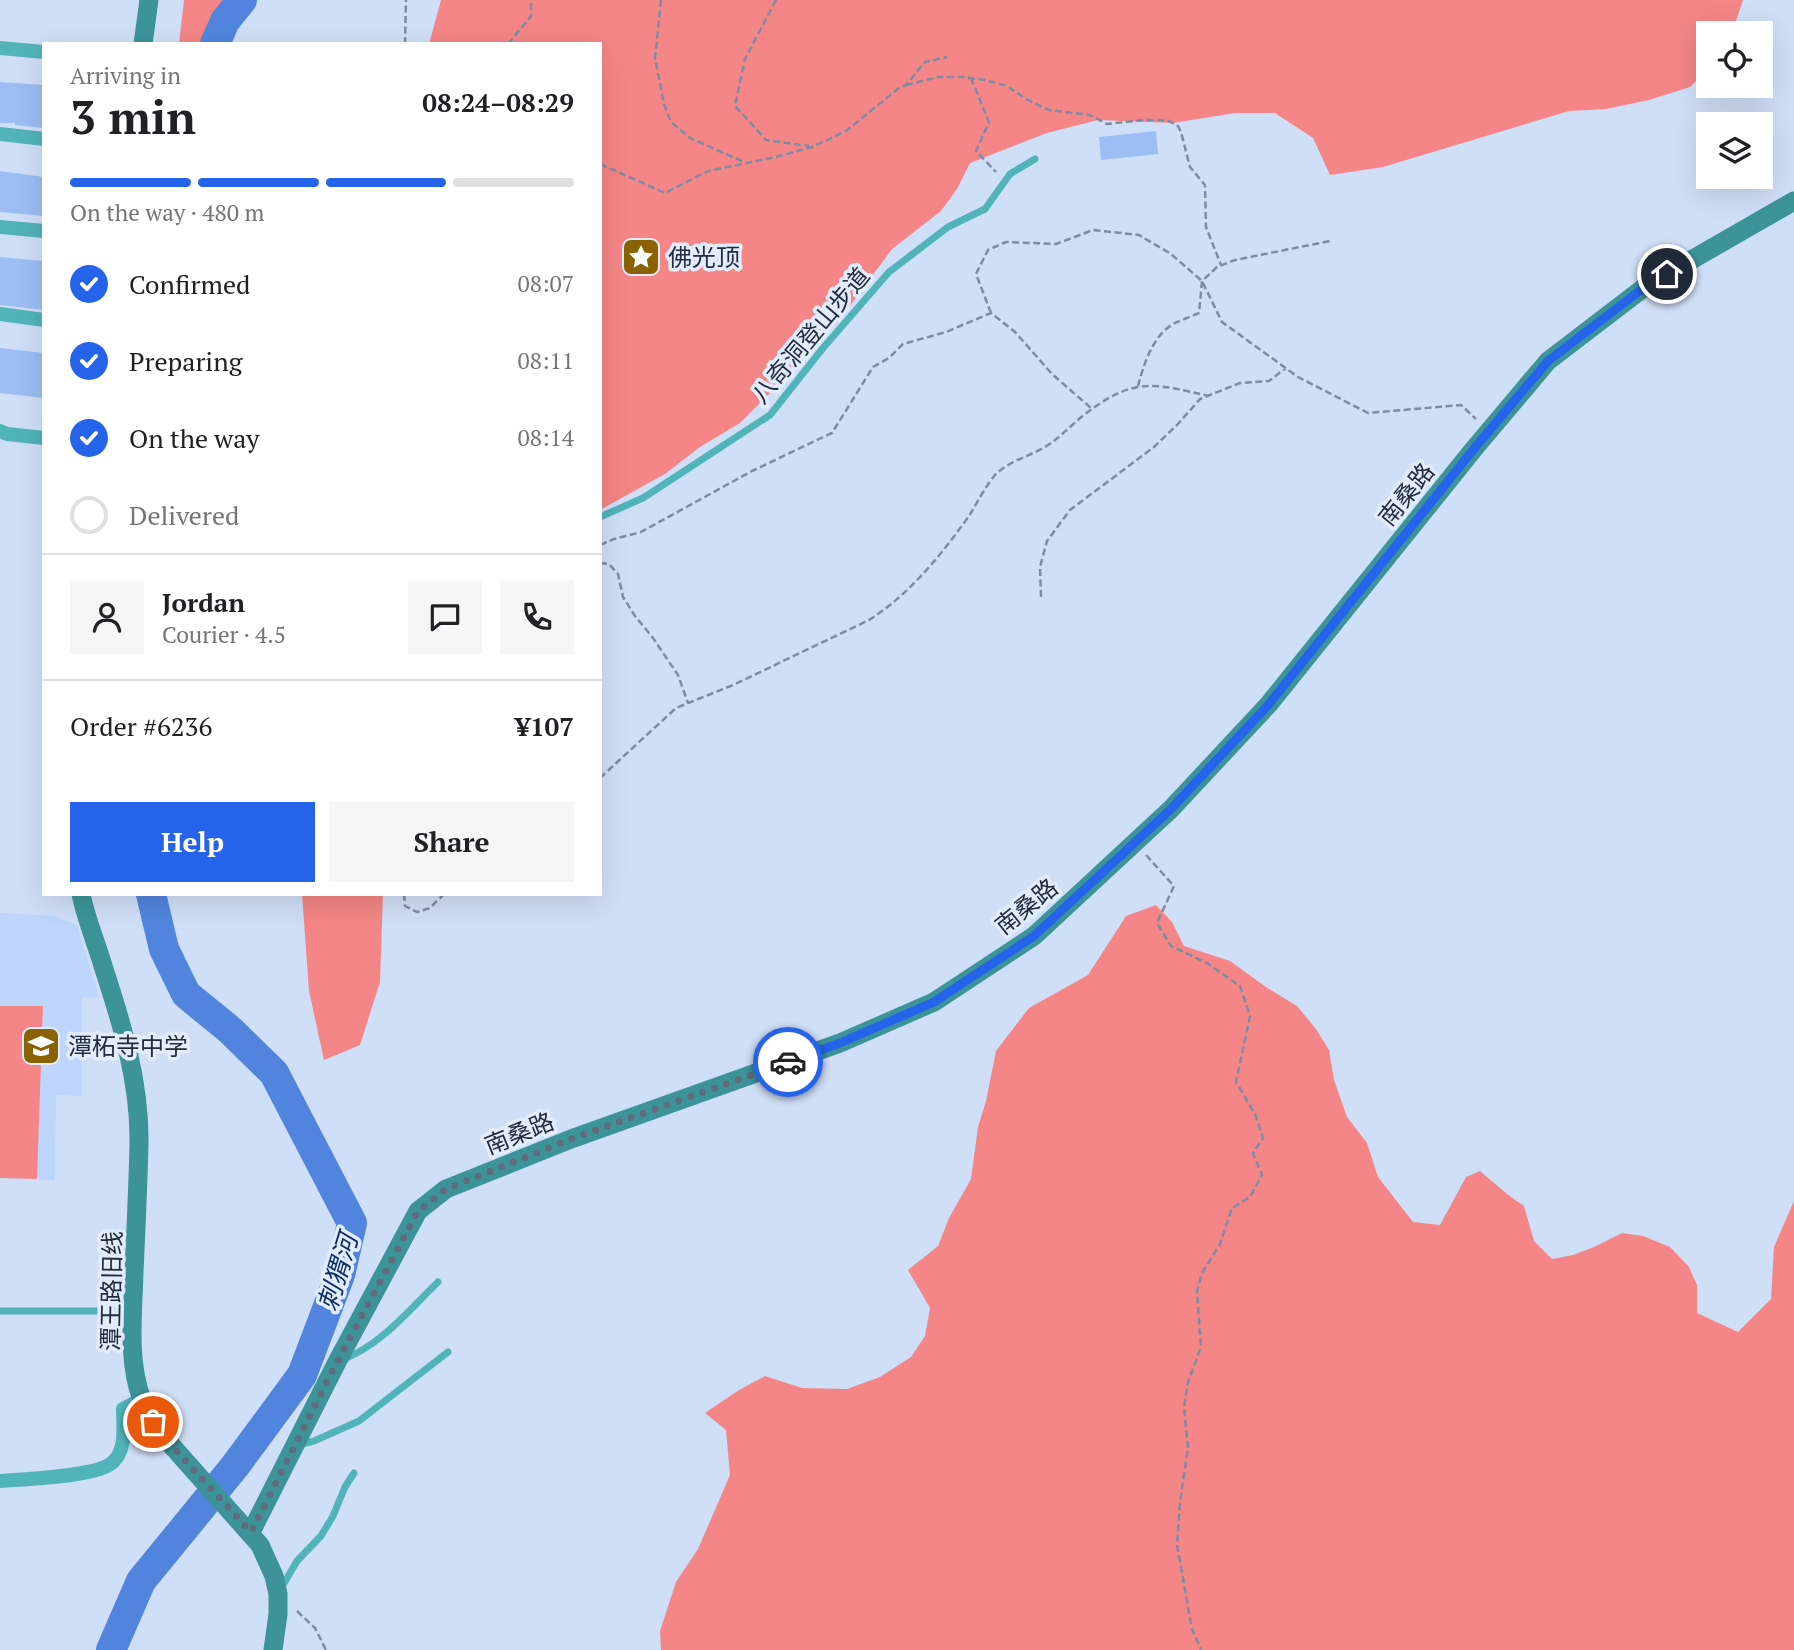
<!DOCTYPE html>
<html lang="en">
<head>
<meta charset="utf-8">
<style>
	body { margin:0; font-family:"PT Serif","Noto Sans SC",serif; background:#f6f6f6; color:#202124; height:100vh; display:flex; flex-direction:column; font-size:26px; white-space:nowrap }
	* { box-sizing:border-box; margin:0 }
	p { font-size:23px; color:#757577 }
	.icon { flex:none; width:38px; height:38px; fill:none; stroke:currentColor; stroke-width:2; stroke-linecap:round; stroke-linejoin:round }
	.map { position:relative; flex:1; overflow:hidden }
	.sheet { position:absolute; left:42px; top:42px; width:560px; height:854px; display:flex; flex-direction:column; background:#fff; border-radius:0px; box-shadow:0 7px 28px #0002 }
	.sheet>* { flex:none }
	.controls { position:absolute; left:1696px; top:21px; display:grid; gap:14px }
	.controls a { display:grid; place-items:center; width:77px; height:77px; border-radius:0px; background:#fff; box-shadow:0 7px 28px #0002; font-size:35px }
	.pin { position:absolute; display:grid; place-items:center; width:60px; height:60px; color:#fff; margin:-30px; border:4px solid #fff; border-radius:50%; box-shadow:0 2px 7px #0007 }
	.courier { position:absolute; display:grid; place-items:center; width:70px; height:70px; margin:-35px; border:5px solid #2563eb; border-radius:50%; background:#fff; color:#222; box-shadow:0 2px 9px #0007 }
	.headline em { font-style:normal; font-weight:600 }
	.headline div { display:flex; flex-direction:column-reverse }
	.headline { display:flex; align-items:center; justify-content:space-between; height:119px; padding:0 28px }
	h1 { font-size:46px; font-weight:600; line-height:52px }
	.bar { display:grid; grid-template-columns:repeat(4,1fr); gap:10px 7px; align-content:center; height:84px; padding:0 28px }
	.bar i { height:9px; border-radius:5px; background:#e0e0e0 }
	.bar .selected { background:#2563eb }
	.bar p { grid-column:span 4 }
	.line { display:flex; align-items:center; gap:18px; padding:0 28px; border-top:2px solid #e0e0e0 }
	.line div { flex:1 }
	.round { display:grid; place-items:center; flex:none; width:74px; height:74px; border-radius:0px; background:#f6f6f6 }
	ol { padding:0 28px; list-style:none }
	li { display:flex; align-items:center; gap:21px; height:77px }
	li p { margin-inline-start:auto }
	li .icon { padding:7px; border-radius:50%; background:#2563eb; color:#fff; stroke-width:4 }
	li:last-child { color:#757577 }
	li i { width:38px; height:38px; border:4px solid #e0e0e0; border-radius:50% }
	.cta { display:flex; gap:14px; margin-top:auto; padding:14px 28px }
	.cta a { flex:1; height:80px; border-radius:0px; background:#2563eb; color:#fff; font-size:28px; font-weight:600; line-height:80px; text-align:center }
	.cta a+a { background:#f6f6f6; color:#202124 }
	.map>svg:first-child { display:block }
	.built { fill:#bed6fc }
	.green { fill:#f48687 }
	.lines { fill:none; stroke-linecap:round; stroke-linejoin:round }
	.river { stroke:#5185dd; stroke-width:30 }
	.building { fill:#9cbef5 }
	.path { stroke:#7f8ba0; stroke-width:2.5; stroke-dasharray:7 3.5; stroke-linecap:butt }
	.lane { stroke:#51b4b9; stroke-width:7 }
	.street { stroke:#51b4b9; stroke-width:14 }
	.secondary { stroke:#3c9499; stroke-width:19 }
	.done { stroke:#606b7e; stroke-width:7; stroke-dasharray:0 12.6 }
	.route { stroke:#2563eb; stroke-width:9 }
	.labels { text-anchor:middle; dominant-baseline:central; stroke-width:7; stroke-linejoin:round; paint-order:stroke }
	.poi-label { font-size:24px; fill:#232c3c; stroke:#e1ecfd; text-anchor:start }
	.street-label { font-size:24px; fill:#232c3c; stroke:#e1ecfd }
	.water-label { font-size:26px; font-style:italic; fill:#0e3067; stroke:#e1ecfd }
</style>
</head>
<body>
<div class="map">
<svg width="1794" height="1650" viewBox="0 0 1794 1650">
	<rect width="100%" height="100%" fill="#d0dff8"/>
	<path class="built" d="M0 913 53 916 77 925 99 997 82 998V1096L56 1095 55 1180 0 1178Z"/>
	<path class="green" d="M184 0H243L225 44H179Z
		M441 0H1743L1732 33H1708V69L1690 87 1649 100 1606 109 1569 111 1383 167 1330 175 1313 138 1275 113H1235L1173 123 1098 120 1047 133 970 163 957 189 941 211 892 249 841 318 798 365 740 423 700 447 665 474 600 510V44H429Z
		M302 894H383L380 982 360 1045 324 1060 309 991Z
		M1156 905 1172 922 1184 946 1230 961 1266 987 1297 1006 1316 1029 1329 1050 1334 1080 1347 1117 1367 1143 1378 1177 1413 1222 1440 1225 1466 1177 1480 1171 1507 1194 1524 1206 1534 1241 1552 1259 1573 1255 1594 1247 1622 1233 1643 1236 1670 1247 1689 1267 1697 1285V1313L1738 1332 1771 1299 1774 1247 1794 1201V1650H661L660 1631 676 1582 698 1549 730 1475 726 1430 705 1413 739 1390 765 1376 802 1388 847 1389 880 1377 911 1357 925 1336 930 1308 908 1270 938 1246 949 1218 971 1179 978 1127 986 1101 996 1051 1029 1008 1088 975 1126 916Z
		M0 1006H43L37 1179 0 1178Z"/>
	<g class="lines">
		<path class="river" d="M215 44 225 21 242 0
			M111 1650 141 1581 235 1466 302 1375 340 1275 352 1223 274 1073 230 1030 186 994 164 949 151 894"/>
	</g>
	<path class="building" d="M0 82 44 85V128L15 125V123H0Z
		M1156 131 1158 154 1101 160 1099 137Z
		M0 171 44 177V216L0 212Z
		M0 257 44 261V310L0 305Z
		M0 348 44 353V398L0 393Z"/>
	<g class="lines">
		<path class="path" d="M661 0 655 58 664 104 671 122 690 138 746 163
			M776 0 745 59 735 106 766 140 809 146
			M405 44 406 0
			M508 44 531 16V0
			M971 78 989 122 976 151 996 172
			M906 85 938 77H963L985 80 1007 86 1026 99 1049 110 1090 115 1107 124 1143 120H1167L1178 126 1181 132 1190 167 1205 185 1206 227 1221 265
			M600 164 665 193 708 171 776 157 812 147 846 131 899 88 906 85 925 62 947 57
			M991 313 976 274 988 250 1006 242 1056 244 1093 230 1139 235 1171 254 1202 281 1222 322 1298 377 1368 413 1461 405 1476 419
			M1138 386C1144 364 1152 337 1173 324 1181 320 1190 317 1199 313L1202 281 1217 267 1235 260 1330 241
			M600 545 614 539 641 532 752 471 832 433 873 367 889 358 903 344 946 332 991 313 1015 332 1052 374 1091 408
			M600 563 609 564 618 574 623 597 635 616 653 638 678 675 688 703
			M1041 597 1040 567 1047 541 1070 510 1154 447 1177 425 1200 399 1240 383 1269 381 1286 368
			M600 778 676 708 733 685 869 620C910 594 941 555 969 516 977 503 985 487 995 475 1011 459 1033 456 1051 443 1065 433 1077 419 1092 409 1137 376 1159 385 1209 396
			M1146 855 1174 886 1157 923 1171 946 1207 963 1240 986 1250 1016 1236 1082 1255 1114 1263 1138 1253 1153 1262 1175 1250 1197 1232 1208 1220 1244 1202 1273 1197 1291 1201 1347 1188 1382 1184 1408 1188 1447 1180 1503 1177 1545 1192 1629 1201 1650
			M404 894 405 906 417 912 430 908 444 894
			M297 1611 315 1628 326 1650"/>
		<path class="lane" d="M600 517 643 498 770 415 823 348 889 272 948 227 985 209 1010 174 1035 159
			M0 1311H119L129 1324
			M344 1359C382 1344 409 1310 438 1282
			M298 1445 314 1441 359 1421 448 1352
			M280 1590 297 1561 321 1536 333 1516 345 1487 354 1473"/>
		<path class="street" d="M0 48 44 52
			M0 134 44 139
			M0 227 44 231
			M0 314 44 320
			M0 431 7 434 44 438
			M0 1481C23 1479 98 1477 113 1462 127 1449 123 1426 123 1409L142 1399"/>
		<path class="secondary" d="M143 44 149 0
			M81 894C86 919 96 942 103 966 122 1024 140 1082 139 1144 138 1186 136 1229 134 1272 133 1314 127 1360 142 1400 148 1413 156 1425 164 1437L260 1545 274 1576 278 1594V1614L273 1650
			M251 1532 337 1362 418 1211 446 1189 571 1139 840 1043 934 1002 1034 936 1171 809 1269 704 1473 450 1548 361 1646 286 1794 201"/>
	</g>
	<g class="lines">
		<path class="done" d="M153 1422 180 1455 251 1532 337 1362 418 1211 446 1189 571 1139 788 1062"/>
		<path class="route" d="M788 1062 840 1043 934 1002 1034 936 1171 809 1269 704 1473 450 1548 361 1646 286 1667 274"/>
	</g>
	<defs>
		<symbol id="sight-square" viewBox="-11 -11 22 22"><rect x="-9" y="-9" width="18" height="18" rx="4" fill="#8a6202" stroke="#e1ecfd"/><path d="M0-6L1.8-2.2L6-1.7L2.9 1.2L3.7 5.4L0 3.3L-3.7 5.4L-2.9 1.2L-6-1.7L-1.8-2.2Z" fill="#fff"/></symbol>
		<symbol id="school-square" viewBox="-11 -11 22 22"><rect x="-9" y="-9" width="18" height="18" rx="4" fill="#8a6202" stroke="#e1ecfd"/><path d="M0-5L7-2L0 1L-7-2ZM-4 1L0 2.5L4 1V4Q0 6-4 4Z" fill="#fff"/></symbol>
	</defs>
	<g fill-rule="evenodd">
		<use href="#sight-square" x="619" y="235" width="44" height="44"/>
		<use href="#school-square" x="19" y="1024" width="44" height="44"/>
	</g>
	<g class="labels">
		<g class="poi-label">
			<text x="668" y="257">佛光顶</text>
			<text x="68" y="1046">潭柘寺中学</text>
		</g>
		<g class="street-label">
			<text transform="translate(810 335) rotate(-50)">八奇洞登山步道</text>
			<text transform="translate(1406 494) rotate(-51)">南桑路</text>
			<text transform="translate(1026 906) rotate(-39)">南桑路</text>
			<text transform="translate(519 1133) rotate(-22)">南桑路</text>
			<text transform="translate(111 1291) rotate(-89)">潭王路旧线</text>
		</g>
		<g class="water-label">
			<text transform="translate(337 1272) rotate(-73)">刺猬河</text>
		</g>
	</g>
</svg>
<div class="controls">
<a><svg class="icon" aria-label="locate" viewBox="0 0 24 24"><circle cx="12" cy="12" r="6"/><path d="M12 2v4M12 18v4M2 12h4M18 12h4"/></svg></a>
<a><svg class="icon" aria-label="layers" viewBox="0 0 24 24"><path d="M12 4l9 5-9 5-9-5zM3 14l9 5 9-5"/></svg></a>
</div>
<div class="pin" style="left:153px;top:1422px;background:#ea580c"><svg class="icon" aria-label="bag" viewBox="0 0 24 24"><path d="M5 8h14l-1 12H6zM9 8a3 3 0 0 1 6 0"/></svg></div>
<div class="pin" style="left:1667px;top:274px;background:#1f2937"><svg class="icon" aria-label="home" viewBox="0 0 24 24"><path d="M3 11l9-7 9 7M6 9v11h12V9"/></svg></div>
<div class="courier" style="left:788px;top:1062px"><svg class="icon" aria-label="car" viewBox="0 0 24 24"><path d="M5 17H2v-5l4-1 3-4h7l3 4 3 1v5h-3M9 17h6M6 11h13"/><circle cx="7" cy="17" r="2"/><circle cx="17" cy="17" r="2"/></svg></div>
<section class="sheet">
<div class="headline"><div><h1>3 min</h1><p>Arriving in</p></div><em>08:24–08:29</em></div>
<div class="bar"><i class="selected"></i><i class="selected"></i><i class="selected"></i><i></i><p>On the way · 480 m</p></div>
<ol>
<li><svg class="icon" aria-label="check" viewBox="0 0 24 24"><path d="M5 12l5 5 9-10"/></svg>Confirmed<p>08:07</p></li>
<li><svg class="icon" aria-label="check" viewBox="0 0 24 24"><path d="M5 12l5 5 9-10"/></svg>Preparing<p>08:11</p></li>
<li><svg class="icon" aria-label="check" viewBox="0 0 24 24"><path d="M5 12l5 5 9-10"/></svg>On the way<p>08:14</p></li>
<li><i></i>Delivered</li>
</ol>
<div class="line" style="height:126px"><a class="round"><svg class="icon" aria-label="person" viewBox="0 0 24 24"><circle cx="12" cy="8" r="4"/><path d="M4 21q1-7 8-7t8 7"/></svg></a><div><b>Jordan</b><p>Courier · 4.5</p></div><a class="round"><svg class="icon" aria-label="chat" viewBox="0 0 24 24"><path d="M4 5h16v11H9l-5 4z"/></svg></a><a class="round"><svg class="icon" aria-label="phone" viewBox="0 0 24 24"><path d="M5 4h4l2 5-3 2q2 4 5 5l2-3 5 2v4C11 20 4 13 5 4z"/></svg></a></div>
<div class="line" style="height:91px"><div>Order #6236</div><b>¥107</b></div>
<div class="cta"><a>Help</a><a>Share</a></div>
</section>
</div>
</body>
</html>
